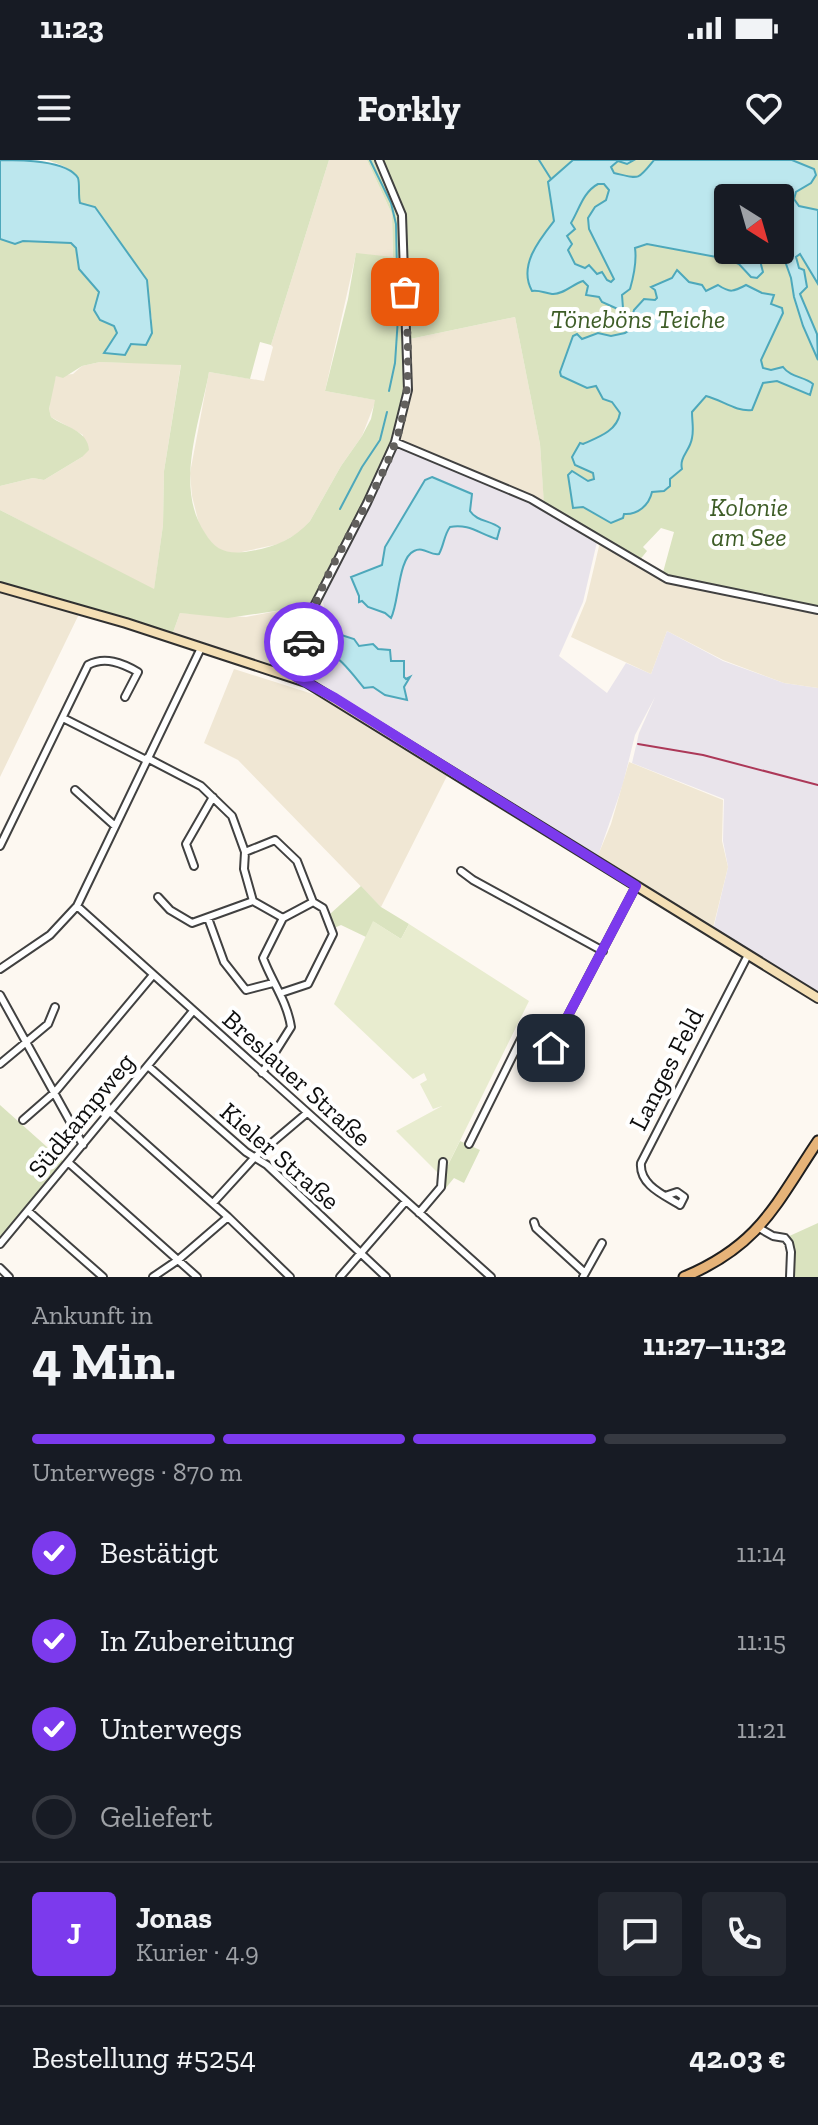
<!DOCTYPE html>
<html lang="de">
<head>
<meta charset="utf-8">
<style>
	body { margin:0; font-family:"Zilla Slab",serif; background:#242831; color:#f1f3f6; height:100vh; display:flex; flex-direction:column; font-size:30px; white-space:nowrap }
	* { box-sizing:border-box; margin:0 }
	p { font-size:26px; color:#9ea1a6 }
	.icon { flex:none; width:44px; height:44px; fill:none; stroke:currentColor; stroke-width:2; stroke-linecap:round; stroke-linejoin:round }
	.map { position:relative; height:1117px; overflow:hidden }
	.drawer { display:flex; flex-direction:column; background:#171b24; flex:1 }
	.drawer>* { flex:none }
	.needle { width:52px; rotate:143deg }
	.tools { position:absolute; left:714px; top:24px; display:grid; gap:16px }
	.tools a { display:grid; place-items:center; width:80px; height:80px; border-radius:8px; background:#171b24; box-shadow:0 2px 6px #0004; font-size:40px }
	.pin { position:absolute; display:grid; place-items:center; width:68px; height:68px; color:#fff; margin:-34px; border-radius:16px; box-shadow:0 4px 12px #0006 }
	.courier { position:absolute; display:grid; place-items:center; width:80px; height:80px; margin:-40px; border:6px solid #7c3aed; border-radius:50%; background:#fff; color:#222; box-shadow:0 2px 10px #0007 }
	.overview em { font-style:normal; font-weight:700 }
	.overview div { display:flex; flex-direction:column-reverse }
	.overview { display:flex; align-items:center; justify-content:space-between; height:136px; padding:0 32px }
	h1 { font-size:52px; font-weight:700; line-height:60px }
	.bar { display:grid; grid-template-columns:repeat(4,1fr); gap:12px 8px; align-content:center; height:96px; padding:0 32px }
	.bar i { height:10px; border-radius:6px; background:#363941 }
	.bar .current { background:#7c3aed }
	.bar p { grid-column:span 4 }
	.line { display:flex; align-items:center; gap:20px; padding:0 32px; border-top:2px solid #363941 }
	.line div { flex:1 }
	.round { display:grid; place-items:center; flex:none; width:84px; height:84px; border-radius:8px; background:#242831 }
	ol { padding:0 32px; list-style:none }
	li { display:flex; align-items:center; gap:24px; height:88px }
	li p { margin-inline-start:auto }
	li .icon { padding:8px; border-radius:50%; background:#7c3aed; color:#fff; stroke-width:4 }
	li:last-child { color:#9ea1a6 }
	li i { width:44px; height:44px; border:4px solid #363941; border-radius:50% }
	.status { display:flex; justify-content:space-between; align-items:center; height:56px; padding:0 40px; background:#171b24; direction:ltr }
	.status svg { height:22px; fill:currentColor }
	header { display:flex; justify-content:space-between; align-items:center; height:104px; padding:0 32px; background:#171b24; font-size:36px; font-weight:700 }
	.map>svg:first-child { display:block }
	.industrial { fill:#e9e4eb }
	.farmland { fill:#f0e7d4 }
	.green { fill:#dae3bf; fill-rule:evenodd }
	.pitch { fill:#e8eccf }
	.water { fill:#bce7ee; stroke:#4da8bb; stroke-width:2; fill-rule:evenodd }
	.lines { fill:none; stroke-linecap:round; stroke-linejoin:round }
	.stream { stroke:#4da8bb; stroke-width:2 }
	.minor-casing { stroke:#414141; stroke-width:10 }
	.secondary-casing { stroke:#303030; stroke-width:12 }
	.primary-casing { stroke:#1f1f1f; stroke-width:13 }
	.minor { stroke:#fff; stroke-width:6 }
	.secondary { stroke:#f4dfb5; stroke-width:8 }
	.primary { stroke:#e6b378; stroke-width:9 }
	.rail { stroke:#ac3858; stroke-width:2 }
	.done { stroke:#62605d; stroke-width:8; stroke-dasharray:0 14.4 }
	.route { stroke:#7c3aed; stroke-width:10 }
	.labels { text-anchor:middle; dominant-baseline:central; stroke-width:8; stroke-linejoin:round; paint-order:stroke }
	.park-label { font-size:26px; font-style:italic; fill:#3e5d27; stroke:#fff }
	.street-label { font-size:26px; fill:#0e0e0e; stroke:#fff }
</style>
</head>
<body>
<div class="status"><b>11:23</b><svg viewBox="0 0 49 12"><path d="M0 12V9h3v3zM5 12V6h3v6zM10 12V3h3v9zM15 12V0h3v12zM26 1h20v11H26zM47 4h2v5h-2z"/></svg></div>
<header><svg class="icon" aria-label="menu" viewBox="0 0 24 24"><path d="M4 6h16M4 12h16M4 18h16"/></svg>Forkly<svg class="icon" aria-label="heart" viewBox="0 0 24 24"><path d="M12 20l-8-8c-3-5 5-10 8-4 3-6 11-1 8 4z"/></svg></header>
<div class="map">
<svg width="818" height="1117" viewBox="0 0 818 1117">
	<rect width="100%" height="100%" fill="#fdf8f1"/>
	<path class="industrial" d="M399 287 450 305 549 350 597 382 583 442 559 496 607 533 626 503 651 514 667 471 723 501 784 523 818 528V833L713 770 728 707 723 681 724 639 632 603 639 573 655 537 635 575 623 624 598 696 304 515 301 510 313 456 323 451 324 446 321 436 365 353 394 291Z"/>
	<path class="farmland" d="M329 0H367L392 54 393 98 356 94 325 231 376 240 362 276 341 306 310 361 300 372 279 384 232 394 219 390 210 382 199 364 192 336 190 313 209 212 264 221 273 187 271 185Z
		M515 157 540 284 544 342 401 281 398 276 410 229V179Z
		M100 202 181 204 164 311 163 365 154 430 0 350V326L33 318 44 320 82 297 83 275 51 257 49 250 51 232 56 216 73 214 82 206Z
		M600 382 650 411 818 452V528L784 523 723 500 667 471 651 514 571 477 586 441Z
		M0 427 81 450 0 617Z
		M282 450H312L296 517 171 478 180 453 246 457Z
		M234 509 319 536 447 616 381 747 238 600 204 583Z
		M629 602 723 640 722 681 728 707 712 772 596 700 611 664Z"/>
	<path class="green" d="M47 0H329L271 185 260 182 250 219 209 212C200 262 174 327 205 373 215 390 226 394 245 392 272 388 292 381 310 361L341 306 362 276 371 259 375 240 325 231 348 139 356 93 393 97 392 54 367 0H377L400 55 406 196 405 234 393 282 367 343 312 450H282L228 458 180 453 171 478 0 427V350L154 429 163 365 164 311 181 205 100 202 82 206 63 218 56 216 49 249 51 257C64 267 88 270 89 290L82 297 44 320 33 318 0 326V79L15 84 23 81 70 83 76 88 79 109 99 132 98 138 117 173 106 188 136 185 152 159 148 140 87 46 80 43C71 13 83 12 47 0Z
		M381 0H818V449L662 416 674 372 661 368 643 387 647 391 639 401 544 345 540 284 515 157 410 179 404 54ZM728 38H780V90H728Z
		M361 726 381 747 409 764 401 779 374 762 366 777 341 765 334 768 330 754Z
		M0 945 65 1003 0 1080Z
		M460 981 480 990 464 1023 454 1018 445 1029 444 1013Z
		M818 1063V1117H790L791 1092 785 1078Z"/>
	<path class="pitch" d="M373 761 401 779 409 764 529 841 444 1013 437 1012 396 971 442 946 433 949 420 924 427 920 424 913 413 919 334 844Z"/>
	<path class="water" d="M0 0C20 0 67 0 78 18 80 24 78 35 80 43L95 47 147 120 152 173 146 185 131 184 125 195 104 193 117 173 114 166 100 160 94 150 99 132 79 109 76 88 71 83 23 81 15 84 0 79Z
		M573 0H634L627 4 618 1 611 7 614 13C640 19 637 21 654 0H792L814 9 816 15 811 23 796 32 794 39 799 46 818 50V124L800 94 796 97 799 108 804 110 807 127 800 134 817 174 818 200 803 166 794 137 791 118 780 87V38H731L726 27 718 29 722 35 720 40 728 46V90H771C757 98 759 96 763 112L757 118 751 117 739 104 727 99 647 84 635 88C637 102 634 115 630 129L622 135 623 148 620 150 602 142 599 137 586 135 588 126 583 121C573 124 563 135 552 134 544 133 540 130 532 131 518 106 539 80 554 61L548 22ZM598 24H604L609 30 606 40 595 47 588 58 589 69 614 119 611 122 607 120 602 112 597 114 589 105 585 108 575 104 568 90 572 84 567 76 575 69 571 63C579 50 583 32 598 24Z
		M677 110 689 122 702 125 706 131 718 125C730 133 733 132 746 125L762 133 774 135 771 144 782 148 783 153 761 200 763 208 771 210 783 207C791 218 804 216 813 224L810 235 777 221 763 223 752 250C736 252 722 240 706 236L692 252C692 262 694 269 692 278 690 291 679 297 682 309L670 319V326L664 331 652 332C649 345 638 355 624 354L623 358 611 363 583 347 573 348 568 315 572 311 588 321 594 319 593 313 575 305 572 297 580 283 583 284C599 277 617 271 620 253L612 242 603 239 596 226 587 228 561 216 560 212 573 176 577 174 582 179 598 173 611 176 625 173 628 171 634 150 644 139 655 140 657 138 655 130 651 127 672 118Z
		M432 317 472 334 470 351C477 362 491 360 500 368L497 379C480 374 468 363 450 367 444 375 444 385 439 394 430 396 424 386 414 391 398 398 399 443 391 458L385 453 368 447 362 441 359 442V436L351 417 382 405 385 387 425 320Z
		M335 473 354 479 359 486 373 484 378 489 390 490 391 501H404V517L406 519 410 517 404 527 407 540 385 535 373 527 364 528C350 511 340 497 321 487L330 482Z"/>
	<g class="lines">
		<path class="stream" d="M370 0 391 43 396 64 398 158 395 203 389 231
			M539 0 551 19
			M340 349 362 307 380 280 387 252"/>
		<defs>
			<path id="minor" d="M395 282 531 339 667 419 818 450
				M296 517 312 450 367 343 395 282 408 230 402 55 379 0
				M63 558 146 600
				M147 598 201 626 232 656 245 692 244 709 253 741 283 758 263 798C272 822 287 841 291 867L262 913
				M75 630 115 666
				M0 686 88 505C105 496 122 503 138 512L125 537
				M245 692 275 680 297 701 313 742 323 748 333 774 308 824 281 833
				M194 706 186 684 213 637
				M461 711 473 720 603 791
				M158 737 170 750 192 763 253 741
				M77 746 491 1117
				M208 758 224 802 246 830 273 823
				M283 758 313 742
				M0 809 50 775 77 746 201 488
				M0 835 83 985
				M0 904 48 864 55 847
				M148 906 246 992 267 1005 386 1117
				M109 951 228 1057 290 1117
				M23 960 55 932 153 815
				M469 984 524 873 551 888 636 726
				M69 1003 197 1117
				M665 1036 677 1032 684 1037 680 1045C664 1035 639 1025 641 1003L748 795
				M213 1043 255 997 307 953
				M28 1051 103 1117
				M419 1053 441 1027 443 1002
				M534 1062 536 1068 585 1113
				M759 1068 773 1076 785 1078 789 1083 791 1092 790 1117
				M0 1084 193 851
				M0 1108 9 1117
				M153 1117 178 1100 228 1057
				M340 1117 405 1042
				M583 1117 602 1083"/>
			<path id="secondary" d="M0 427 126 463 306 522 818 838"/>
			<path id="primary" d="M684 1117C760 1085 775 1045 818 981"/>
		</defs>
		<use href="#minor" class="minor-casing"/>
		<use href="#secondary" class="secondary-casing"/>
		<use href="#primary" class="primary-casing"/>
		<use href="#minor" class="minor"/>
		<use href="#secondary" class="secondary"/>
		<use href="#primary" class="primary"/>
		<path class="rail" d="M638 584 703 595 818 625"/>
	</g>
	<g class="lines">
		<path class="done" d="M304 482C319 410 370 352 395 283 413 234 408 183 405 132"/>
		<path class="route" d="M304 482 296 517 335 538 636 726 551 888"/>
	</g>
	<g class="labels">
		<g class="park-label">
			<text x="638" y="159">Töneböns Teiche</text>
			<text x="749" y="347">Kolonie<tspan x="749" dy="30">am See</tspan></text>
		</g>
		<g class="street-label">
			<text transform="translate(666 909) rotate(-63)">Langes Feld</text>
			<text transform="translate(297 918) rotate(42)">Breslauer Straße</text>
			<text transform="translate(81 955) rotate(-51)">Südkampweg</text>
			<text transform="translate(280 996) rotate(41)">Kieler Straße</text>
		</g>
	</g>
</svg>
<div class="tools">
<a><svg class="needle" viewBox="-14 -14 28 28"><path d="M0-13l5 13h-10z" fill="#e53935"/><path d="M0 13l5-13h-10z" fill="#9ea1a6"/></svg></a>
</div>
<div class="pin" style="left:405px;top:132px;background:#ea580c"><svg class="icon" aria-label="bag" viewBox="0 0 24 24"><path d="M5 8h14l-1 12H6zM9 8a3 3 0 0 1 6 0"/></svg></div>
<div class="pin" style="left:551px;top:888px;background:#1f2937"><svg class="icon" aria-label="home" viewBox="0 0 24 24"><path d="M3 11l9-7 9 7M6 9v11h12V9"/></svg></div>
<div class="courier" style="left:304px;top:482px"><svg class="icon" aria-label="car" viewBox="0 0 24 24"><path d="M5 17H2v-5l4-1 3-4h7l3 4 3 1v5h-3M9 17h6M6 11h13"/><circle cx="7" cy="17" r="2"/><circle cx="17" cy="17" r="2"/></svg></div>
</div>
<section class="drawer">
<div class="overview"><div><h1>4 Min.</h1><p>Ankunft in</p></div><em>11:27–11:32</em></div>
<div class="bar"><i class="current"></i><i class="current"></i><i class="current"></i><i></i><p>Unterwegs · 870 m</p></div>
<ol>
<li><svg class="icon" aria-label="check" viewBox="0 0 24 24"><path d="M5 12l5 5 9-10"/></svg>Bestätigt<p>11:14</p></li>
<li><svg class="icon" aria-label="check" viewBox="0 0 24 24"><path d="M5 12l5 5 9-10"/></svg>In Zubereitung<p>11:15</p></li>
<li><svg class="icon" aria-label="check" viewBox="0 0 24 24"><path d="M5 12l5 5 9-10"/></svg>Unterwegs<p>11:21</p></li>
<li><i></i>Geliefert</li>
</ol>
<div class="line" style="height:144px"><b class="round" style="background:#7c3aed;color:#fff">J</b><div><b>Jonas</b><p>Kurier · 4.9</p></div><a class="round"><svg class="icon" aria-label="chat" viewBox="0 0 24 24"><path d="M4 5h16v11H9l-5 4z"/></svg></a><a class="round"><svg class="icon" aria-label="phone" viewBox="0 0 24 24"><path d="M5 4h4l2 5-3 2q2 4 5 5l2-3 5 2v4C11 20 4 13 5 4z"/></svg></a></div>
<div class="line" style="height:104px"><div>Bestellung #5254</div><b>42.03 €</b></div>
</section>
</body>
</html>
